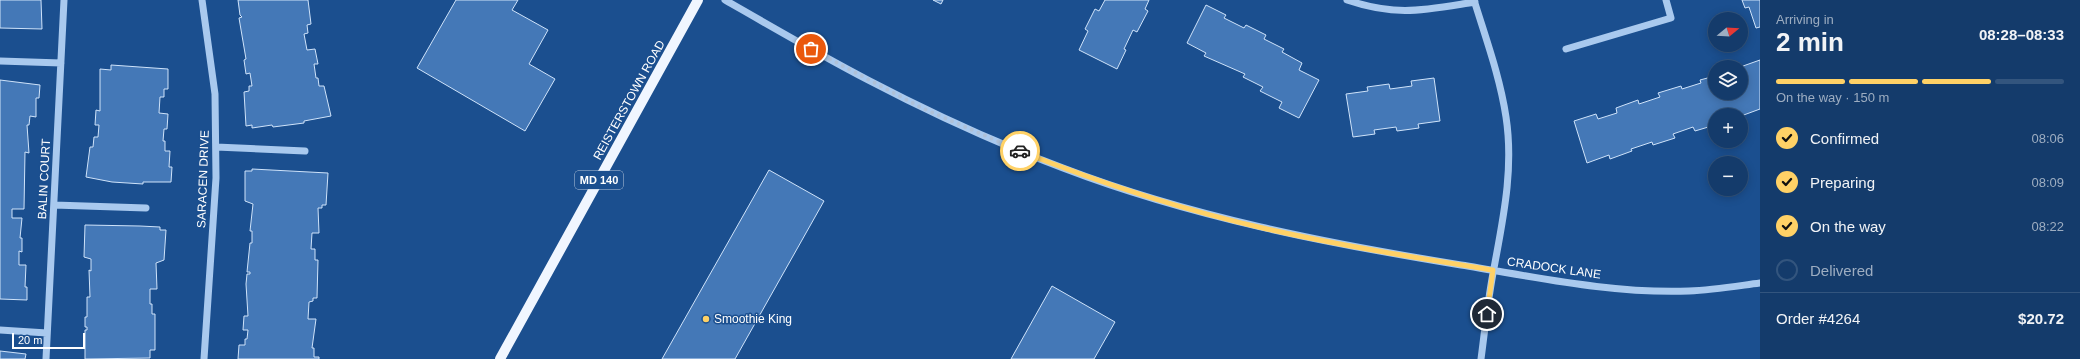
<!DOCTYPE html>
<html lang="en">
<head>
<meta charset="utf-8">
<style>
	body { margin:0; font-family:Helvetica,sans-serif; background:#214673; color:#f1f3f6; height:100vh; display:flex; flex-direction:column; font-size:15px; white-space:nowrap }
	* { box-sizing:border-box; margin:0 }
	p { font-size:13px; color:#9dadc1 }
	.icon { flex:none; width:22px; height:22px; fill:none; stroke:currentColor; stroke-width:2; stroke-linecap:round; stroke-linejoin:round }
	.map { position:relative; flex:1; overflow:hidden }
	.details { display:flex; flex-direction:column; background:#143b6b; width:320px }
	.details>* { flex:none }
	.needle { width:26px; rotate:72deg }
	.controls { position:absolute; left:1708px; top:12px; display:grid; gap:8px }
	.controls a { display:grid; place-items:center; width:40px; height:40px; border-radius:50%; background:#143b6b; box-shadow:0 2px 10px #0003,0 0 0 1px #33557e; font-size:20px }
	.scale { position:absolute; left:12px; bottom:10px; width:73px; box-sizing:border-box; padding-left:4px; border:2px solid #fff; border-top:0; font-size:11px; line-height:14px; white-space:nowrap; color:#fff; -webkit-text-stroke:3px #1b4f8f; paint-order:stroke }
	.pin { position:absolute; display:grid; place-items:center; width:34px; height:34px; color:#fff; margin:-17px; border:2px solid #fff; border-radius:50%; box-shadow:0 1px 4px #0007 }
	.courier { position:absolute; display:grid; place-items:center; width:40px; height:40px; margin:-20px; border:3px solid #ffd166; border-radius:50%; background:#fff; color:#222; box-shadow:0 1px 5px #0007 }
	.head em { font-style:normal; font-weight:700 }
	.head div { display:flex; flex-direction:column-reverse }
	.head { display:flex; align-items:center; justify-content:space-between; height:68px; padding:0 16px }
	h1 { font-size:26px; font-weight:700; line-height:30px }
	.bar { display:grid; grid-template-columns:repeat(4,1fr); gap:6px 4px; align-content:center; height:48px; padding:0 16px }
	.bar i { height:5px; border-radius:3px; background:#33557e }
	.bar .selected { background:#ffd166 }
	.bar p { grid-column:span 4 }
	.line { display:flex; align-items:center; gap:10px; padding:0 16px; border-top:1px solid #33557e }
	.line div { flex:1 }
	ol { padding:0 16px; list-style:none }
	li { display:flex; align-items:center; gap:12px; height:44px }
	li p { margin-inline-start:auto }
	li .icon { padding:4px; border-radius:50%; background:#ffd166; color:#111; stroke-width:4 }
	li:last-child { color:#9dadc1 }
	li i { width:22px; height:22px; border:2px solid #33557e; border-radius:50% }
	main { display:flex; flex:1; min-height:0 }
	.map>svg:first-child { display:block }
	.building { fill:#4478b7; stroke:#cfe3fa }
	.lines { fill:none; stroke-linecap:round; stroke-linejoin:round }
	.minor { stroke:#a9c9ee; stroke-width:7 }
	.major { stroke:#f0f6ff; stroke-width:10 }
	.done { stroke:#afc1d8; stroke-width:4; stroke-dasharray:0 7.2 }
	.route { stroke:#ffd166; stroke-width:5 }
	.poi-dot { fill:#ffd166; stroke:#1b4f8f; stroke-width:1.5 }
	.labels { text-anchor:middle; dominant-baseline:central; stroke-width:3; stroke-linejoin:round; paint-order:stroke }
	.shield { fill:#1b4f8f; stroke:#bbcadd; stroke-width:1 }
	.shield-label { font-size:11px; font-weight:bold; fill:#fff }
	.street-label { font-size:12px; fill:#fff; stroke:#1b4f8f }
	.poi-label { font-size:12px; fill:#fff; stroke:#1b4f8f; text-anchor:start }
</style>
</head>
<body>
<main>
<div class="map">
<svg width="1760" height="359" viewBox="0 0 1760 359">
	<rect width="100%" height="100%" fill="#1b4f8f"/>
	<path class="building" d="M0 0H41L42 29 0 28Z
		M238 0H308L311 24 307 25 308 33 304 34 307 50 315 49 318 64H314L316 78H318L319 86H324L331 116 304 121V123L273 127 272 125 252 128V125L246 126 244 92 249 91V86H252L250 73 246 74 244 60 246 59 239 18 242 17 240 15Z
		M456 0H518L512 10 548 30 529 64 555 79 525 131 417 68Z
		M933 0H943L941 4Z
		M1105 0H1149L1145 9 1148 11 1137 32 1133 30 1124 49 1126 50 1117 69 1079 50 1088 31 1085 29 1095 9 1099 11Z
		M1742 0H1760V27L1756 28 1749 7 1745 8Z
		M1206 5 1226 15 1224 18 1244 28 1246 25 1266 35 1264 39 1284 49 1282 52 1302 63 1299 70 1319 80 1299 118 1279 108 1282 102 1260 91 1263 87 1243 77 1245 74 1204 56 1206 53 1187 43Z
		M1760 60V109L1741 116 1715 115V125L1695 131 1693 127 1673 134 1675 138 1653 145 1652 142 1631 149 1632 151 1610 159 1609 155 1587 163 1574 121 1596 114 1598 119 1617 113 1616 108 1638 100 1639 104 1660 97 1658 93 1681 86 1682 89 1701 83 1700 80 1715 76V93H1741V72L1745 71 1743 66Z
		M111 65 168 69V89H164V97H160L159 113 168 114 167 129H164L163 141H165V151H170L169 167H172L171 182H143V184L112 182 86 177 90 147H93L94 137H98L99 125H95L96 110 100 111V69L111 70Z
		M1434 78 1440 121 1418 124 1419 128 1397 131 1396 127 1374 130 1375 134 1353 137 1346 94 1368 91 1367 87 1389 84 1390 89 1412 86 1411 81Z
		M0 80 40 85 39 98H36V117L30 116 29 125H27L29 153 25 152 24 209H12V218H22L20 238H22V252L19 251V265H26L25 287H27V300L0 299Z
		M252 169 328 173 326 205H322V208H318L319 233H312L311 249H315V260H318L317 298H313V301L309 302 308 319H316L312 348H314V357H319V359H238L239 345H245V339H247L248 330H243L244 316H248L246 284 247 274H250V272H247L250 243H252V231H250L253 204 245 201V171H252Z
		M769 170 824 201 735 359H662Z
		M85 225 140 226 160 227V230H166L164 260 156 263 157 289H150V304H152V314H155V350H150V358L85 359V330H87V327H85V317H87V297H90L89 270 91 271V259L84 257Z
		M1052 286 1115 322 1094 359H1011Z
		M0 351 26 354 25 359H0Z"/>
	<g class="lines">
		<path class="minor" d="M202 0 215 94 216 178 204 359
			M725 0C772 27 820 55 868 80 931 113 996 143 1063 168 1191 217 1326 243 1461 265 1536 277 1613 294 1689 291 1713 290 1737 286 1760 283
			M1347 0C1397 17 1424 10 1475 2
			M1474 0C1486 39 1500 77 1506 117 1514 169 1503 219 1494 268 1488 298 1485 329 1481 359
			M1566 49 1671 18 1666 0
			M0 61 61 63
			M216 147 305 151
			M54 205 146 208
			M0 330 47 333
			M46 359 64 0"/>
		<path class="major" d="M500 359 698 0"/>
	</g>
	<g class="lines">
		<path class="done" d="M811 49 922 108 1020 151"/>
		<path class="route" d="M1020 151C1100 183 1183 210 1267 229 1342 246 1418 258 1493 270L1487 314"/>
	</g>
	<circle class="poi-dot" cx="706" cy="319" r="4"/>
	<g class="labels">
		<rect class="shield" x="575" y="171" width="48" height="18" rx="3"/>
		<g class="shield-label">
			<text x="599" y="180">MD 140</text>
		</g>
		<g class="street-label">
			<text transform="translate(629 100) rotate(-61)">REISTERSTOWN ROAD</text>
			<text transform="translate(44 179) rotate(-87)">BALIN COURT</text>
			<text transform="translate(203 179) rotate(-88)">SARACEN DRIVE</text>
			<text transform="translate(1554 268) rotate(8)">CRADOCK LANE</text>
		</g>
		<g class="poi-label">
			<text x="714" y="319">Smoothie King</text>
		</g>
	</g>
</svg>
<div class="controls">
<a><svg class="needle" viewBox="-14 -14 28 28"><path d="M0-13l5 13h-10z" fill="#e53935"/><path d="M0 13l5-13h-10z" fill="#9dadc1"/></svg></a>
<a><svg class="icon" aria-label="layers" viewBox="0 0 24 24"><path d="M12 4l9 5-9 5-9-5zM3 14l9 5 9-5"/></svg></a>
<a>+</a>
<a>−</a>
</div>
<div class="scale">20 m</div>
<div class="pin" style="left:811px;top:49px;background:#ea580c"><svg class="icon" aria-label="bag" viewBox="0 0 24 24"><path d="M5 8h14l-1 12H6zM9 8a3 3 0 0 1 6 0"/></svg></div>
<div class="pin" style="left:1487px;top:314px;background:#1f2937"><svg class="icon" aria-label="home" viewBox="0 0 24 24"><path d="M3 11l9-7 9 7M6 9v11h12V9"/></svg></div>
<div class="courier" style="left:1020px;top:151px"><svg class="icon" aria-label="car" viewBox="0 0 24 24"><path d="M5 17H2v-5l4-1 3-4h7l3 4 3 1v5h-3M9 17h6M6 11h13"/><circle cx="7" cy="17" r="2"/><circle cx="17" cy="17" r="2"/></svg></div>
</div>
<section class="details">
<div class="head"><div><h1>2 min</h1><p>Arriving in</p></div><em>08:28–08:33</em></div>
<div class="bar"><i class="selected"></i><i class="selected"></i><i class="selected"></i><i></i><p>On the way · 150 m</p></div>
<ol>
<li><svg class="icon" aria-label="check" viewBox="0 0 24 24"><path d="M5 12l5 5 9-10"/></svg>Confirmed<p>08:06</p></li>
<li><svg class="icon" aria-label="check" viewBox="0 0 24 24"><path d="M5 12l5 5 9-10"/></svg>Preparing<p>08:09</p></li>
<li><svg class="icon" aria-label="check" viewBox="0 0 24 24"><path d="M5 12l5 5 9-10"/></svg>On the way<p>08:22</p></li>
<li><i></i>Delivered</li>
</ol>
<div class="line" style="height:52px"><div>Order #4264</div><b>$20.72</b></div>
</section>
</main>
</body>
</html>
